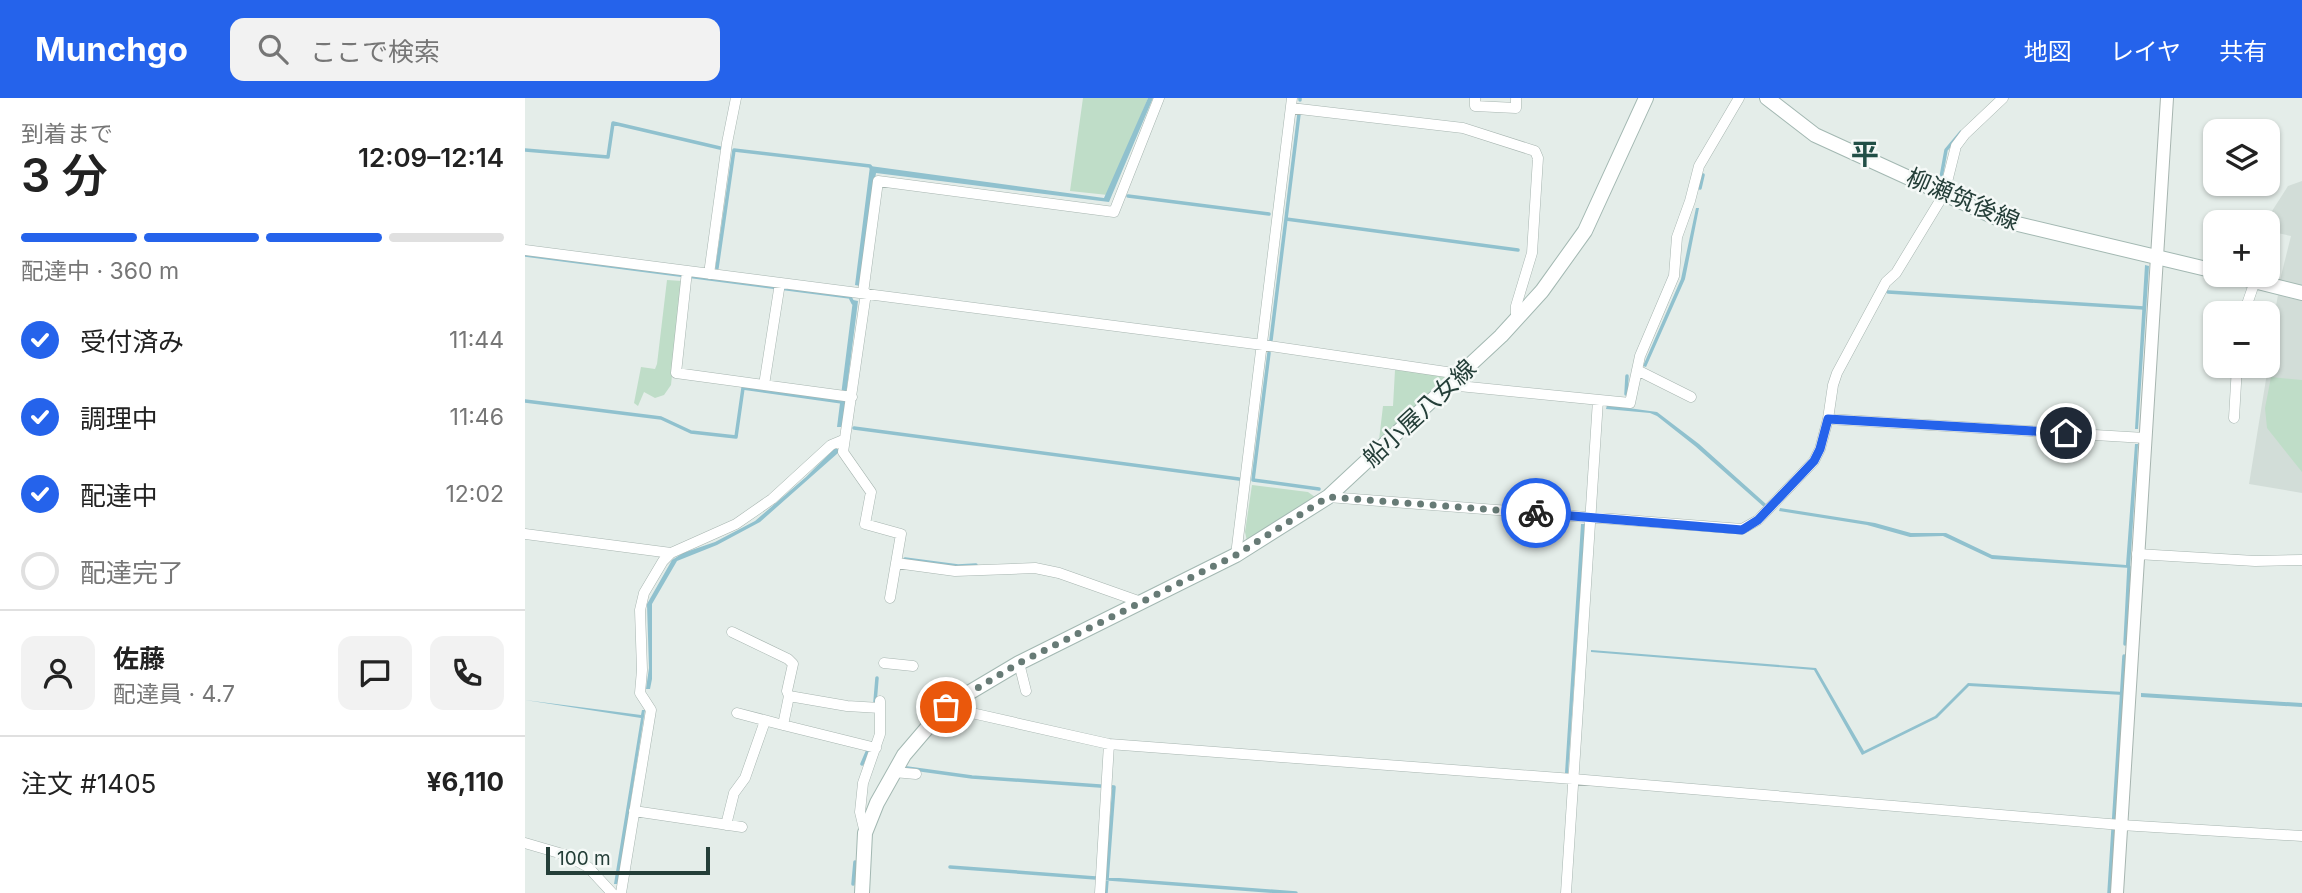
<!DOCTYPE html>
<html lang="ja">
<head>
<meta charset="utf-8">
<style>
	body { margin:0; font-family:Inter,"Noto Sans JP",sans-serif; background:#f2f2f2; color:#222; height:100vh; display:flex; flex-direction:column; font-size:26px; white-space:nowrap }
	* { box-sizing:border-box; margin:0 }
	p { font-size:23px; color:#767676 }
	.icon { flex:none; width:38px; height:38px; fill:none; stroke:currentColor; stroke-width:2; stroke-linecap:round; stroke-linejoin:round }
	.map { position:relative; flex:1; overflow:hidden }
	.side { display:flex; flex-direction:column; background:#fff; width:525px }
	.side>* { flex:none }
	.fabs { position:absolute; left:1678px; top:21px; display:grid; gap:14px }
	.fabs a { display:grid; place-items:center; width:77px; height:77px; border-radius:14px; background:#fff; box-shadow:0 2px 5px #0004; font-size:35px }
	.scale { position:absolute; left:21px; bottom:18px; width:164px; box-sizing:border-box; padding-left:7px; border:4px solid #243e38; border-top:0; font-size:19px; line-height:24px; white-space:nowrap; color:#243e38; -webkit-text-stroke:5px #f5f9f7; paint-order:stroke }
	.pin { position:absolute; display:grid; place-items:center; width:60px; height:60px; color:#fff; margin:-30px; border:4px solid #fff; border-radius:50%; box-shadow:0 2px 7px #0007 }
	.courier { position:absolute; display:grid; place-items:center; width:70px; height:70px; margin:-35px; border:5px solid #2563eb; border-radius:50%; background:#fff; color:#222; box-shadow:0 2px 9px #0007 }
	.overview em { font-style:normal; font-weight:600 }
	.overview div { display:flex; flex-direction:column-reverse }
	.overview { display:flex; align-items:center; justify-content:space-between; height:119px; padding:0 21px }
	h1 { font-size:46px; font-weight:600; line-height:52px }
	.bar { display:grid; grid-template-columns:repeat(4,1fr); gap:10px 7px; align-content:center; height:84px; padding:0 21px }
	.bar i { height:9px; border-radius:5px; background:#e0e0e0 }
	.bar .active { background:#2563eb }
	.bar p { grid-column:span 4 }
	.line { display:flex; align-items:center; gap:18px; padding:0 21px; border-top:2px solid #e0e0e0 }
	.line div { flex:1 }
	.round { display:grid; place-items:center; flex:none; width:74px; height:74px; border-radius:14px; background:#f2f2f2 }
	ol { padding:0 21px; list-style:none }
	li { display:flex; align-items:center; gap:21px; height:77px }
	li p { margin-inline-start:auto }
	li .icon { padding:7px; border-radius:50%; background:#2563eb; color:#fff; stroke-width:4 }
	li:last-child { color:#767676 }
	li i { width:38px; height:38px; border:4px solid #e0e0e0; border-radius:50% }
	header { display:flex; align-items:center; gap:42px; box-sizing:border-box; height:98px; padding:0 35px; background:#2563eb; color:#fff }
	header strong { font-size:33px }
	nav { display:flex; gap:38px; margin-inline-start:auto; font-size:24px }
	.search { width:490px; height:63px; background:#f2f2f2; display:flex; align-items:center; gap:18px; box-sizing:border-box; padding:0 24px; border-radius:14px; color:#767676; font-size:26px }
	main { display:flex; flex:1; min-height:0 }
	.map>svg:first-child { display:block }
	.built { fill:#d2ddd8 }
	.green { fill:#bfddc8 }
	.water { fill:#90c1ce }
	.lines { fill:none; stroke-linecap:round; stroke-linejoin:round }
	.stream { stroke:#90c1ce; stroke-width:3.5 }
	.minor-casing { stroke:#a7b5b0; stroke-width:11 }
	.tertiary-casing { stroke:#a7b5b0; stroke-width:14 }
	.secondary-casing { stroke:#a3b8b2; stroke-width:16 }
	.minor { stroke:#fff; stroke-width:10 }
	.tertiary { stroke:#fff; stroke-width:12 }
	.secondary { stroke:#fff; stroke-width:14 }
	.done { stroke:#677b76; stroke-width:7; stroke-dasharray:0 12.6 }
	.route { stroke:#2563eb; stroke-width:9 }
	.labels { text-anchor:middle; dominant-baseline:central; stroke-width:5; stroke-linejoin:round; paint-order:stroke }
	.street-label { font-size:24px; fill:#243e38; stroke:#f5f9f7 }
	.quarter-label { font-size:28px; font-weight:bold; fill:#214f46; stroke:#f5f9f7 }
</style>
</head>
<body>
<header>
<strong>Munchgo</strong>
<div class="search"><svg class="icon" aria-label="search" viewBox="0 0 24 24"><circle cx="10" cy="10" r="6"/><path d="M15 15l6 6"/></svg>ここで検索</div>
<nav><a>地図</a><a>レイヤ</a><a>共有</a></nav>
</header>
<main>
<section class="side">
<div class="overview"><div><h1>3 分</h1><p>到着まで</p></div><em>12:09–12:14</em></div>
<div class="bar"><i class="active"></i><i class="active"></i><i class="active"></i><i></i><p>配達中 · 360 m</p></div>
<ol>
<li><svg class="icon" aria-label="check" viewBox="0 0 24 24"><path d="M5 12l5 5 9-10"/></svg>受付済み<p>11:44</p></li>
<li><svg class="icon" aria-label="check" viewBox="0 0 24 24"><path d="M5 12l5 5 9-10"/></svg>調理中<p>11:46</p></li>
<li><svg class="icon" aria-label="check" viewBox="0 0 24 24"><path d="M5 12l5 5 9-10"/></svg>配達中<p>12:02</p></li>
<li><i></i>配達完了</li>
</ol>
<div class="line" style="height:126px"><a class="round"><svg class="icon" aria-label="person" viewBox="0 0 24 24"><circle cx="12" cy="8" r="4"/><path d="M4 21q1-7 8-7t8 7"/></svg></a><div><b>佐藤</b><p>配達員 · 4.7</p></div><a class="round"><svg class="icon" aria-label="chat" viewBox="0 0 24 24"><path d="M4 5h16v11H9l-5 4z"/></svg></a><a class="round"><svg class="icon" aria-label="phone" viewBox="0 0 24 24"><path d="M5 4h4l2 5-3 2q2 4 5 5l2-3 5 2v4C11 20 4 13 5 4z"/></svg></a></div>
<div class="line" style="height:91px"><div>注文 #1405</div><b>¥6,110</b></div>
</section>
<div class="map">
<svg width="1777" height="795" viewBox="0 0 1777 795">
	<rect width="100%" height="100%" fill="#e4ede9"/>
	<path class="built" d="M1777 83V193L1754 186 1766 138 1743 133V124H1740L1763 88Z
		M1753 197 1777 203V395L1724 386 1743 269 1736 268H1743V241L1745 240Z"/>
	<path class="green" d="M558 0H623L583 97 545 93Z
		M142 182 157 183 146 287 139 297 130 300 119 294 113 308 109 305 116 269 130 271 132 266Z
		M870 272 921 276 924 279 854 342 858 308H868Z
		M1746 279 1777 282V374L1742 330 1740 310Z
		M727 387 783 394 790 399 722 443 720 434Z"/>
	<path class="water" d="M623 0H628L584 104 351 75 335 188 330 187 345 68 579 100Z
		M1171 110H1174L1160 181 1121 269 1118 268 1156 181Z
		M1620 167 1624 168 1613 331H1610Z
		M328 202 333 203 317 329H312Z
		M1082 307 1132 314 1174 346 1241 406 1239 409 1170 348 1132 318 1125 315 1081 311Z
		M1610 346H1613L1605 470 1467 461 1418 438 1385 439 1342 427 1254 413 1255 410 1350 425 1386 435H1421L1467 457 1601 467Z
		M309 351H313V355L235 424 192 447 152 463 127 506V581L125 591H121L124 570 122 506 147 462 158 455 190 444 230 423 281 379Z
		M1056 426H1060L1043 675H1040Z
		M1066 552 1291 570 1339 653 1410 618 1443 585 1599 594 1598 597 1444 588 1412 620 1337 657 1289 572 1066 554Z
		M1616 595 1777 605V609L1616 599Z
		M0 602 116 617 117 612H120L93 786H89L116 620Z"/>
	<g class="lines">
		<path class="stream" d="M775 2V0
			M0 52 83 59 88 25 195 50
			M1415 85 1421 52 1436 34
			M1175 90 1178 77
			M603 98 744 116
			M761 121 993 152
			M0 157 325 199 328 205
			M192 170 209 52 345 68 347 71
			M1363 194 1619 210
			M746 242 774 16
			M744 255 728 382 794 391
			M1101 296 1102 278
			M0 303 136 320 166 334 211 339 218 290 317 304
			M329 330 714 381
			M380 461 433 468 451 467
			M1600 546 1604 469
			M350 604 352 580
			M337 666 343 652
			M382 670 447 679 589 689 581 795
			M425 769 771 795
			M328 786 330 764
			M1584 795 1599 558"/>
		<defs>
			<path id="minor" d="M950 0V8L991 10V0
				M766 10 938 30 1010 53 1013 60 1007 155 991 208V222
				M0 152 738 247 935 276
				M162 173 151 275 327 299
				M184 176 202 45 211 0
				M338 195 353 83 589 114 634 0
				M341 195 318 354 346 394 340 426 376 436 371 465 430 473 510 470 534 475 616 504
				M1719 215 1730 183
				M1112 272 1166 299
				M239 287 255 185
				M924 287 1105 305 1115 258 1149 178 1152 139 1165 103 1174 68 1214 0
				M1709 320 1712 268
				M1303 321 1308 287 1312 275 1361 184 1371 175 1419 96 1431 48 1440 36 1478 0
				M803 399 1217 431 1233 422 1289 363 1295 351 1303 321 1620 340
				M0 436 146 455
				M1612 456 1730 463 1777 462
				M711 457 767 0
				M365 500 371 465
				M207 534 263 561 268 566 262 593 264 598 322 608 355 610
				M359 565 388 568
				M494 565 501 593
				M420 609 584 646 1048 681 1596 727 1777 738
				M212 615 258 627 264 598
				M258 627 351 650
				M369 674 391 676
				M109 713 217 729
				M201 727 209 695 220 680 240 623
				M340 735 335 714 338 685 355 636V603
				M0 745 41 757 63 769 87 795
				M96 795 126 612 115 595 117 572 115 512 119 495 138 463 146 455 211 426 247 401 306 347 318 342
				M575 795 584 646
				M1041 795 1073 302"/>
			<path id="tertiary" d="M1592 795 1642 0"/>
			<path id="secondary" d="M1242 0 1290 37 1476 122 1690 173
				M1705 177 1777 195
				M337 795 340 735 352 705 379 657 420 609 494 565 711 457 803 399 976 238 1017 193 1060 133 1121 0"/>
		</defs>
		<use href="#minor" class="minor-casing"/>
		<use href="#tertiary" class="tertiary-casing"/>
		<use href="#secondary" class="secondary-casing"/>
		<use href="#minor" class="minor"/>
		<use href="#tertiary" class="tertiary"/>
		<use href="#secondary" class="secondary"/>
	</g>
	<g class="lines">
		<path class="done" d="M421 609 494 565 711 457 803 399 1011 415"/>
		<path class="route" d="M1011 415 1217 432 1233 422 1289 363 1295 351 1303 321 1541 335"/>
	</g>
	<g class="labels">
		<g class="street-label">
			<text transform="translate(1438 101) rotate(23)">柳瀬筑後線</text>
			<text transform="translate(894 315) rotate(-43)">船小屋八女線</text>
		</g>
		<g class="quarter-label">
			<text x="1340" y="56">平</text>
		</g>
	</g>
</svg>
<div class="fabs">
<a><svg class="icon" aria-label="layers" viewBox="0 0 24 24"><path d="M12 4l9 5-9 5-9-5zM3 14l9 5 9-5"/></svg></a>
<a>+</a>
<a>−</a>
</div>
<div class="scale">100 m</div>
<div class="pin" style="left:421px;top:609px;background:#ea580c"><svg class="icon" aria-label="bag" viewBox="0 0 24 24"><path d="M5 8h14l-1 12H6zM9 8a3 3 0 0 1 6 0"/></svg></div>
<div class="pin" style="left:1541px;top:335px;background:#1f2937"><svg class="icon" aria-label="home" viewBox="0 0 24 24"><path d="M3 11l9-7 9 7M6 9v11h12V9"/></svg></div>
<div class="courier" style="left:1011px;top:415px"><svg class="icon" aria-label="bike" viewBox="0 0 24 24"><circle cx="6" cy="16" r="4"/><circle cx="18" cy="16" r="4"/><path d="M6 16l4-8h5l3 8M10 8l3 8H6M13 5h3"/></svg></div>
</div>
</main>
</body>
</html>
